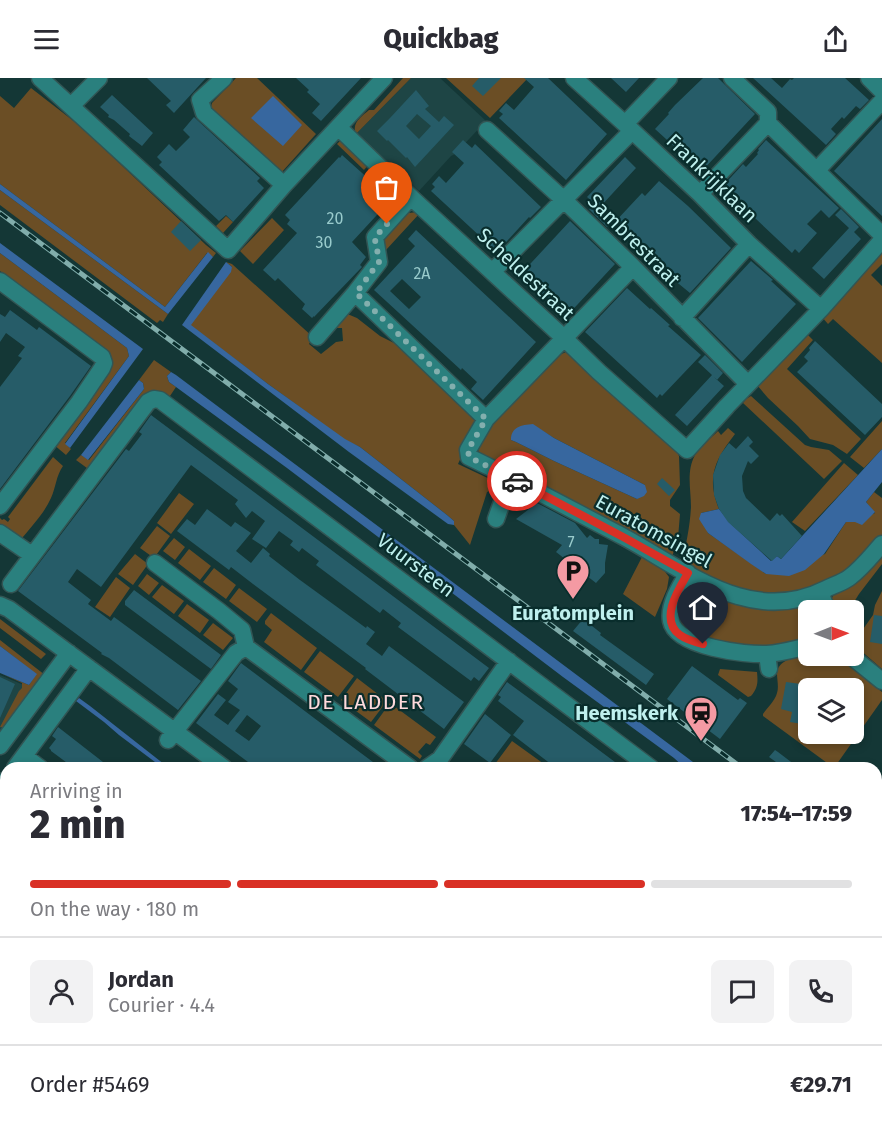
<!DOCTYPE html>
<html lang="en">
<head>
<meta charset="utf-8">
<style>
	body { margin:0; font-family:"Fira Sans",sans-serif; background:#f2f2f3; color:#2b2b33; height:100vh; display:flex; flex-direction:column; font-size:22px; white-space:nowrap }
	* { box-sizing:border-box; margin:0 }
	p { font-size:20px; color:#7c7c81 }
	.icon { flex:none; width:33px; height:33px; fill:none; stroke:currentColor; stroke-width:2; stroke-linecap:round; stroke-linejoin:round }
	.map { position:relative; flex:1; overflow:hidden }
	.sheet { position:absolute; left:0px; top:684px; width:882px; height:372px; display:flex; flex-direction:column; background:#fff; border-radius:18px 18px 0 0; box-shadow:0 3px 9px #0003 }
	.sheet>* { flex:none }
	.needle { width:39px; rotate:89deg }
	.controls { position:absolute; left:798px; top:522px; display:grid; gap:12px }
	.controls a { display:grid; place-items:center; width:66px; height:66px; border-radius:9px; background:#fff; box-shadow:0 3px 9px #0003; font-size:30px }
	.pin { position:absolute; display:grid; place-items:center; width:51px; height:51px; color:#fff; margin:-62px -26px; border-radius:50% 50% 50% 0; rotate:-45deg; box-shadow:0 0 6px #0007 }
	.pin .icon { rotate:45deg }
	.courier { position:absolute; display:grid; place-items:center; width:60px; height:60px; margin:-30px; border:4px solid #d93025; border-radius:50%; background:#fff; color:#222; box-shadow:0 2px 8px #0007 }
	.headline em { font-style:normal; font-weight:800 }
	.headline div { display:flex; flex-direction:column-reverse }
	.headline { display:flex; align-items:center; justify-content:space-between; height:102px; padding:0 30px }
	h1 { font-size:39px; font-weight:800; line-height:45px }
	.bar { display:grid; grid-template-columns:repeat(4,1fr); gap:9px 6px; align-content:center; height:72px; padding:0 30px }
	.bar i { height:8px; border-radius:4px; background:#e1e1e2 }
	.bar .on { background:#d93025 }
	.bar p { grid-column:span 4 }
	.line { display:flex; align-items:center; gap:15px; padding:0 30px; border-top:2px solid #e1e1e2 }
	.line div { flex:1 }
	.round { display:grid; place-items:center; flex:none; width:63px; height:63px; border-radius:9px; background:#f2f2f3 }
	header { display:flex; justify-content:space-between; align-items:center; height:78px; padding:0 30px; background:#fff; font-size:27px; font-weight:800 }
	.map>svg:first-child { display:block }
	.built { fill:#1e4545 }
	.green { fill:#6b4e25; fill-rule:evenodd }
	.water { fill:#37679f }
	.building { fill:#265c68; fill-rule:evenodd }
	.lines { fill:none; stroke-linecap:round; stroke-linejoin:round }
	.minor-casing { stroke:#325554; stroke-width:19 }
	.minor { stroke:#2a807e; stroke-width:16 }
	.rail-casing { stroke:#81adab; stroke-width:5 }
	.rail { stroke:#092d2c; stroke-width:3; stroke-dasharray:9; stroke-linecap:butt }
	.done { stroke:#83afae; stroke-width:6; stroke-dasharray:0 10.8 }
	.route { stroke:#d93025; stroke-width:8 }
	.labels { text-anchor:middle; dominant-baseline:central; stroke-width:4.5; stroke-linejoin:round; paint-order:stroke }
	.number-label { font-size:16px; fill:#99cbcc }
	.street-label { font-size:20px; fill:#bff0ee; stroke:#092d2c }
	.poi-label { font-size:20px; font-weight:bold; fill:#bff0ee; stroke:#092d2c }
	.neighbourhood-label { font-size:21px; letter-spacing:1.5px; fill:#fedadc; stroke:#092d2c }
</style>
</head>
<body>
<header><svg class="icon" aria-label="menu" viewBox="0 0 24 24"><path d="M4 6h16M4 12h16M4 18h16"/></svg>Quickbag<svg class="icon" aria-label="share" viewBox="0 0 24 24"><path d="M12 15V3M7 8l5-5 5 5M5 13v7h14v-7"/></svg></header>
<div class="map">
<svg width="882" height="1056" viewBox="0 0 882 1056">
	<rect width="100%" height="100%" fill="#143736"/>
	<path class="built" d="M411 0H440L486 43 455 76 451 78 419 113 356 56Z
		M0 597 33 611 0 654Z"/>
	<path class="green" d="M236 0H257L316 56 281 95 213 33 211 29 212 25Z
		M403 0H411L356 56C351 45 362 38 369 32H374Z
		M446 0H528L490 40Z
		M31 10 80 48 206 167 216 175 213 179 207 175 165 229 0 106V18L14 30Z
		M341 62 370 85 364 92 337 66Z
		M0 112 168 236 163 244 160 242 157 245 0 127Z
		M406 133 409 135 418 134 420 135 386 172 382 169 383 158Z
		M226 138 233 144 223 155 216 148Z
		M272 140 284 152 253 186 240 173Z
		M882 173V186L871 197 882 208V285L833 241 828 246 821 238Z
		M0 175 127 270 129 278 65 365 71 371 66 377 53 366 107 273 0 193Z
		M226 184 232 186 313 259 309 266 321 276 336 264 343 263 342 250H332L345 235 357 240 380 258 404 270 481 341 475 349 458 386 494 403 501 409V415L492 412 487 414 470 467 454 447V443L447 437 360 369 345 362 268 306 190 247 232 189Z
		M807 256 813 262 787 291 861 361 847 376 833 367 810 361 798 348 768 320 757 307Z
		M566 274 673 367 679 378 680 407 670 422V428L680 436 678 460 672 479 479 375 477 368 483 355 557 278ZM533 347 554 360 645 407 637 421 554 383 516 364 511 362Z
		M154 282 171 294 167 298 169 304 176 309 168 321 164 317 91 393 76 382 81 377 89 382 144 311 143 305 139 302Z
		M751 318 805 367 811 369 829 372 842 383 824 401 743 325 746 321Z
		M882 343V371L864 390 850 379Z
		M728 350 735 356C715 382 706 399 719 431L701 435 708 455 766 496 825 476 846 444H855L875 435 866 424 874 414 882 420V457L869 473 837 501 808 513 767 517 729 508 682 485C686 467 690 448 691 429 691 411 686 394 695 377 700 369 711 360 718 353L721 357Z
		M53 379 63 388C56 398 56 409 51 420 44 436 30 450 19 464L0 450V440L2 442 4 441 8 444 10 441 8 439Z
		M844 385 858 397 805 453 792 444Z
		M179 415 194 426 171 456 157 445Z
		M157 448 170 458 154 480 140 470Z
		M174 460 185 469 175 482 163 473Z
		M189 471 211 488 200 502 178 485Z
		M882 475V486L859 516 849 532H832L830 523 836 513Z
		M135 476 148 486 133 507 118 496Z
		M642 479 663 491 669 499 667 511 655 539 623 516Z
		M214 490 236 507 226 521 203 504Z
		M147 496 159 505 149 517 138 508Z
		M116 499 130 510 110 539 95 529Z
		M162 507 184 523 174 536 152 519Z
		M699 509 811 524 817 526 822 532H808V560L791 565 757 569 728 566 687 554 678 542C680 528 684 512 699 509Z
		M239 510 267 531 257 544 229 523Z
		M882 513V591L859 571 854 564 873 537 875 527Z
		M187 526 209 542 200 555 178 538Z
		M271 535 317 570 301 592 264 564 272 552 265 546V543Z
		M0 541 46 576 41 581 0 550Z
		M213 545 233 560 223 572 203 557Z
		M0 562 45 597 6 650 0 649 19 613 22 610V605L0 595 29 607 36 596 0 568Z
		M320 573 354 598 338 619 304 594Z
		M808 576V578H839L843 583 882 614V622L834 690 763 638V636C767 630 775 623 777 615 779 609 777 602 777 595 779 580 797 580 808 576ZM808 610H854V656H808Z
		M720 591 757 594C758 604 758 610 751 618L748 619 718 597Z
		M357 600 387 623 371 644 341 622Z
		M390 625 436 659 430 667 426 665 418 674 422 678 420 681 374 647Z
		M512 663 544 686 542 690H507L495 686Z
		M124 1050H749L744 1056H119Z"/>
	<path class="water" d="M273 18 302 47 283 68 251 40Z
		M0 106 165 229 208 174 213 179 168 236 0 112Z
		M0 165 143 271 70 370 65 366 129 278 127 270 0 175Z
		M226 184 232 189 231 194 191 247 268 306 345 361 360 369 447 437 454 443V447L448 446 349 374 182 247Z
		M171 294 176 297 701 690H685L674 680 563 599 287 390 176 309 169 304 167 298Z
		M139 302 143 305 144 311 88 382 81 377Z
		M533 346 554 360 645 407 647 414 644 418 637 421 554 383 516 364 511 362C511 349 521 347 533 346Z
		M882 371V404L866 424 875 434 862 447 855 444H846L824 476 805 492 789 498 766 496 751 486 708 455 699 441 701 435 719 431 732 447 771 483 777 478 781 481Z
		M0 568 37 596 29 607 0 595Z
		M79 620 90 628 169 690H163L119 657 104 644 76 623Z
		M882 728V772L876 767V737Z"/>
	<path class="building" d="M147 0H206L174 35 166 27 171 23Z
		M296 0H361L321 43 312 35 320 26 307 14 309 12Z
		M479 0H501L483 18 472 8Z
		M524 0H548L607 56 566 102 499 40 503 36 499 33 506 25 514 32 534 9Z
		M611 0H639L626 14Z
		M703 0H718L755 36 702 93 693 85 697 80 682 66 677 71 655 51 669 36 668 35 675 27Z
		M753 0H771L782 10 790 1 792 2 794 0H845L869 22 860 31 856 28 844 41 842 39 831 51 836 56 826 67Z
		M416 12 429 28 425 31 439 44 444 38 454 47 415 89 407 79 406 80 388 62 387 63 377 53 390 40ZM417 36 431 48 419 61 406 48Z
		M112 17 153 55 142 68 129 58 130 56 114 42 108 39 109 37 100 29Z
		M194 39 260 100 257 103 264 110 233 144 226 137 219 143 159 87 162 84 157 79 169 66 176 73 190 59 183 52Z
		M882 41V138L834 93Z
		M463 62 472 70 475 66 541 129 530 140 529 139 497 174 431 113 435 109 432 106 439 98 446 105 464 85 452 74Z
		M766 62 839 130 829 140 821 132 807 146 817 155 799 175 795 171 792 175 722 109 743 86 746 89 758 76 757 75 759 72 758 71Z
		M342 77 371 103 368 106 388 125 352 164 366 179 360 187 362 189 314 239V238L312 240 302 231 305 226 278 200 275 203 263 192 297 155 287 146 290 142 285 137 339 79 340 80Z
		M625 79 636 90 600 129 613 142 607 149 589 131 594 125 587 119Z
		M659 103 688 128 731 170 690 215 668 197 669 196 614 145 642 115 645 118Z
		M841 131 859 149 854 154 861 161 824 201 812 190 849 150 835 137Z
		M181 143 201 162 190 173 171 154Z
		M570 143 615 186 565 240 519 198Z
		M416 152 536 264 483 322 471 311 477 304 462 290 461 292 374 212 415 168 408 161ZM402 201 421 219 409 231 390 213Z
		M751 183 773 202 771 203 796 226 742 284 698 240Z
		M627 210 650 231 651 230 670 247 668 248 701 277 662 318 660 316 657 320 585 254Z
		M10 232 37 252 39 249 91 288 70 318 0 411V309L22 280 18 278 25 269 6 255 0 264V236L5 239Z
		M815 263 882 326V339L865 357 797 294 808 283 804 279 810 272 809 270Z
		M705 277 723 295 717 302 714 299 724 308 687 348 675 337 712 297 698 284Z
		M151 337 489 590 479 603 474 599 471 603 398 549 401 545 383 531 380 535 316 487 319 483 302 470 299 474 290 467 293 463 279 453 266 470 252 461 265 443 252 433 246 440 235 426 238 422 191 387 101 509 77 491 68 504 91 522 88 526 111 543 114 539 201 603 178 632 109 580 101 576 102 575 18 513 126 371 129 373 142 356 139 354Z
		M748 358 753 364 749 368 759 378 751 386 748 383 742 398 743 413 746 420 770 443 777 435 780 438 782 436 802 458 781 481 777 478 772 483 728 444 719 431 714 417 713 397 720 377 729 365 736 371Z
		M662 400 675 412 669 418 657 406Z
		M537 425 575 445 587 460 590 457 595 461H599V466L608 467 605 485V495L596 505 556 474 562 467 516 441Z
		M207 431 231 449 235 444 251 455 236 473 251 485 263 470 270 476 269 478 300 502 366 550 367 548 375 554 366 566 382 578 389 568 464 624 444 651 365 591 366 590 253 506 231 489 229 492 177 453 187 441 195 447Z
		M134 512 221 577 211 591 125 527V523Z
		M874 537 882 538V566L870 564Z
		M583 541 601 555 600 557 654 596 646 607 573 553Z
		M241 585 334 655 381 690H256L196 645 218 616 226 622 214 637 228 647 230 644 240 632 228 624 238 611 228 603ZM247 637 261 648 249 663 235 653Z
		M692 588 738 622 740 620 747 625 720 661 667 621Z
		M0 599 15 606 0 640Z
		M507 604 556 640 623 690H556L513 657 524 643 498 623 501 619 498 617Z
		M786 604 808 607V647L790 644 792 634 781 631Z
		M485 636 511 657 490 685 464 666Z
		M58 649 103 684 98 690H74L51 673V672L49 670 56 661 52 658Z
		M775 672 778 674 799 690H783L776 684 769 679Z"/>
	<g class="lines">
		<defs>
			<path id="minor" d="M40 0 228 172 284 107 384 0
				M224 0 200 22 204 35 284 107
				M574 0 625 46 700 116 749 166 821 231
				M732 0 768 34V45L882 157
				M869 0 882 13
				M71 28 99 0
				M625 46 669 0
				M338 49 414 122 564 260 599 294 687 372 727 328 821 231 882 162
				M487 52 564 122 633 189 748 306
				M817 92 882 23
				M700 116 768 45
				M633 189 486 341 468 372 469 379C521 404 572 432 624 459 687 493 751 549 826 511 834 507 844 504 850 499 862 490 872 477 882 466
				M493 193 632 53
				M0 203 102 279 104 285 102 290 79 324 0 428
				M355 215 486 341
				M682 240 749 166
				M317 259 355 215 379 184 375 159 411 119
				M496 441 511 399
				M0 455 32 477
				M155 485 219 533 242 552 246 569
				M688 495C680 508 668 527 671 543 676 569 745 577 767 576 781 575 795 571 808 568
				M11 506 148 324 154 321 160 322 651 690
				M820 514 827 532
				M0 527 9 531 224 690
				M767 576 769 591
				M851 578 882 603
				M168 662 236 575 246 569 410 690
				M0 668 69 575
				M24 678 40 690
				M15 690 89 590
				M427 690 440 681 509 583
				M0 710 6 702
				M0 803 6 807
				M876 854 882 859
				M876 912 882 903
				M0 931 6 934
				M876 1015 882 1019
				M0 1042 6 1034
				M98 1056 103 1050
				M773 1056 777 1050"/>
		</defs>
		<use href="#minor" class="minor-casing"/>
		<use href="#minor" class="minor"/>
		<defs>
			<path id="rail" d="M0 135 742 690
				M876 799 882 804"/>
		</defs>
		<use href="#rail" class="rail-casing"/>
		<use href="#rail" class="rail"/>
	</g>
	<g class="lines">
		<path class="done" d="M387 146 375 159C375 168 379 176 379 184L356 215 486 341 468 372 469 379 517 403"/>
		<path class="route" d="M517 403 625 460 688 495C678 512 659 542 680 557 687 562 695 564 703 566"/>
	</g>
	<defs>
		<symbol id="parking-pin" viewBox="-11 -11 22 30"><path d="M0 17L-7.5 6A9.5 9.5 0 1 1 7.5 6Z" fill="#f49aa3" stroke="#092d2c"/><path d="M-3.5-5.5H1a3.5 3.5 0 0 1 0 7H-1V5.5H-3.5ZM-1-3.4V-.6H.8a1.4 1.4 0 0 0 0-2.8Z" fill="#111"/></symbol>
		<symbol id="station-pin" viewBox="-11 -11 22 30"><path d="M0 17L-7.5 6A9.5 9.5 0 1 1 7.5 6Z" fill="#f49aa3" stroke="#092d2c"/><path d="M-3-6H3Q5-6 5-4V2Q5 4 3 4L4.5 6H3L1.5 4h-3L-3 6H-4.5L-3 4Q-5 4-5 2V-4Q-5-6-3-6ZM-3.5-4v3h7v-3ZM-3.5 1v1.5H-2V1ZM2 1v1.5H3.5V1Z" fill="#111"/></symbol>
	</defs>
	<g fill-rule="evenodd">
		<use href="#parking-pin" x="554" y="474" width="38" height="52"/>
		<use href="#station-pin" x="682" y="616" width="38" height="52"/>
	</g>
	<g class="labels">
		<g class="number-label">
			<text x="335" y="140">20</text>
			<text x="324" y="164">30</text>
			<text x="422" y="195">2A</text>
			<text x="571" y="464">7</text>
		</g>
		<g class="street-label">
			<text transform="translate(712 100) rotate(44)">Frankrijklaan</text>
			<text transform="translate(634 162) rotate(45)">Sambrestraat</text>
			<text transform="translate(526 196) rotate(43)">Scheldestraat</text>
			<text transform="translate(654 453) rotate(29)">Euratomsingel</text>
			<text transform="translate(416 487) rotate(37)">Vuursteen</text>
		</g>
		<g class="poi-label">
			<text x="573" y="535">Euratomplein</text>
			<text x="678" y="635" text-anchor="end">Heemskerk</text>
		</g>
		<g class="neighbourhood-label">
			<text x="366" y="624">DE LADDER</text>
		</g>
	</g>
</svg>
<div class="controls">
<a><svg class="needle" viewBox="-14 -14 28 28"><path d="M0-13l5 13h-10z" fill="#e53935"/><path d="M0 13l5-13h-10z" fill="#7c7c81"/></svg></a>
<a><svg class="icon" aria-label="layers" viewBox="0 0 24 24"><path d="M12 4l9 5-9 5-9-5zM3 14l9 5 9-5"/></svg></a>
</div>
<div class="pin" style="left:387px;top:146px;background:#ea580c"><svg class="icon" aria-label="bag" viewBox="0 0 24 24"><path d="M5 8h14l-1 12H6zM9 8a3 3 0 0 1 6 0"/></svg></div>
<div class="pin" style="left:703px;top:566px;background:#1f2937"><svg class="icon" aria-label="home" viewBox="0 0 24 24"><path d="M3 11l9-7 9 7M6 9v11h12V9"/></svg></div>
<div class="courier" style="left:517px;top:403px"><svg class="icon" aria-label="car" viewBox="0 0 24 24"><path d="M5 17H2v-5l4-1 3-4h7l3 4 3 1v5h-3M9 17h6M6 11h13"/><circle cx="7" cy="17" r="2"/><circle cx="17" cy="17" r="2"/></svg></div>
<section class="sheet">
<div class="headline"><div><h1>2 min</h1><p>Arriving in</p></div><em>17:54–17:59</em></div>
<div class="bar"><i class="on"></i><i class="on"></i><i class="on"></i><i></i><p>On the way · 180 m</p></div>
<div class="line" style="height:108px"><a class="round"><svg class="icon" aria-label="person" viewBox="0 0 24 24"><circle cx="12" cy="8" r="4"/><path d="M4 21q1-7 8-7t8 7"/></svg></a><div><b>Jordan</b><p>Courier · 4.4</p></div><a class="round"><svg class="icon" aria-label="chat" viewBox="0 0 24 24"><path d="M4 5h16v11H9l-5 4z"/></svg></a><a class="round"><svg class="icon" aria-label="phone" viewBox="0 0 24 24"><path d="M5 4h4l2 5-3 2q2 4 5 5l2-3 5 2v4C11 20 4 13 5 4z"/></svg></a></div>
<div class="line" style="height:78px"><div>Order #5469</div><b>€29.71</b></div>
</section>
</div>
</body>
</html>
